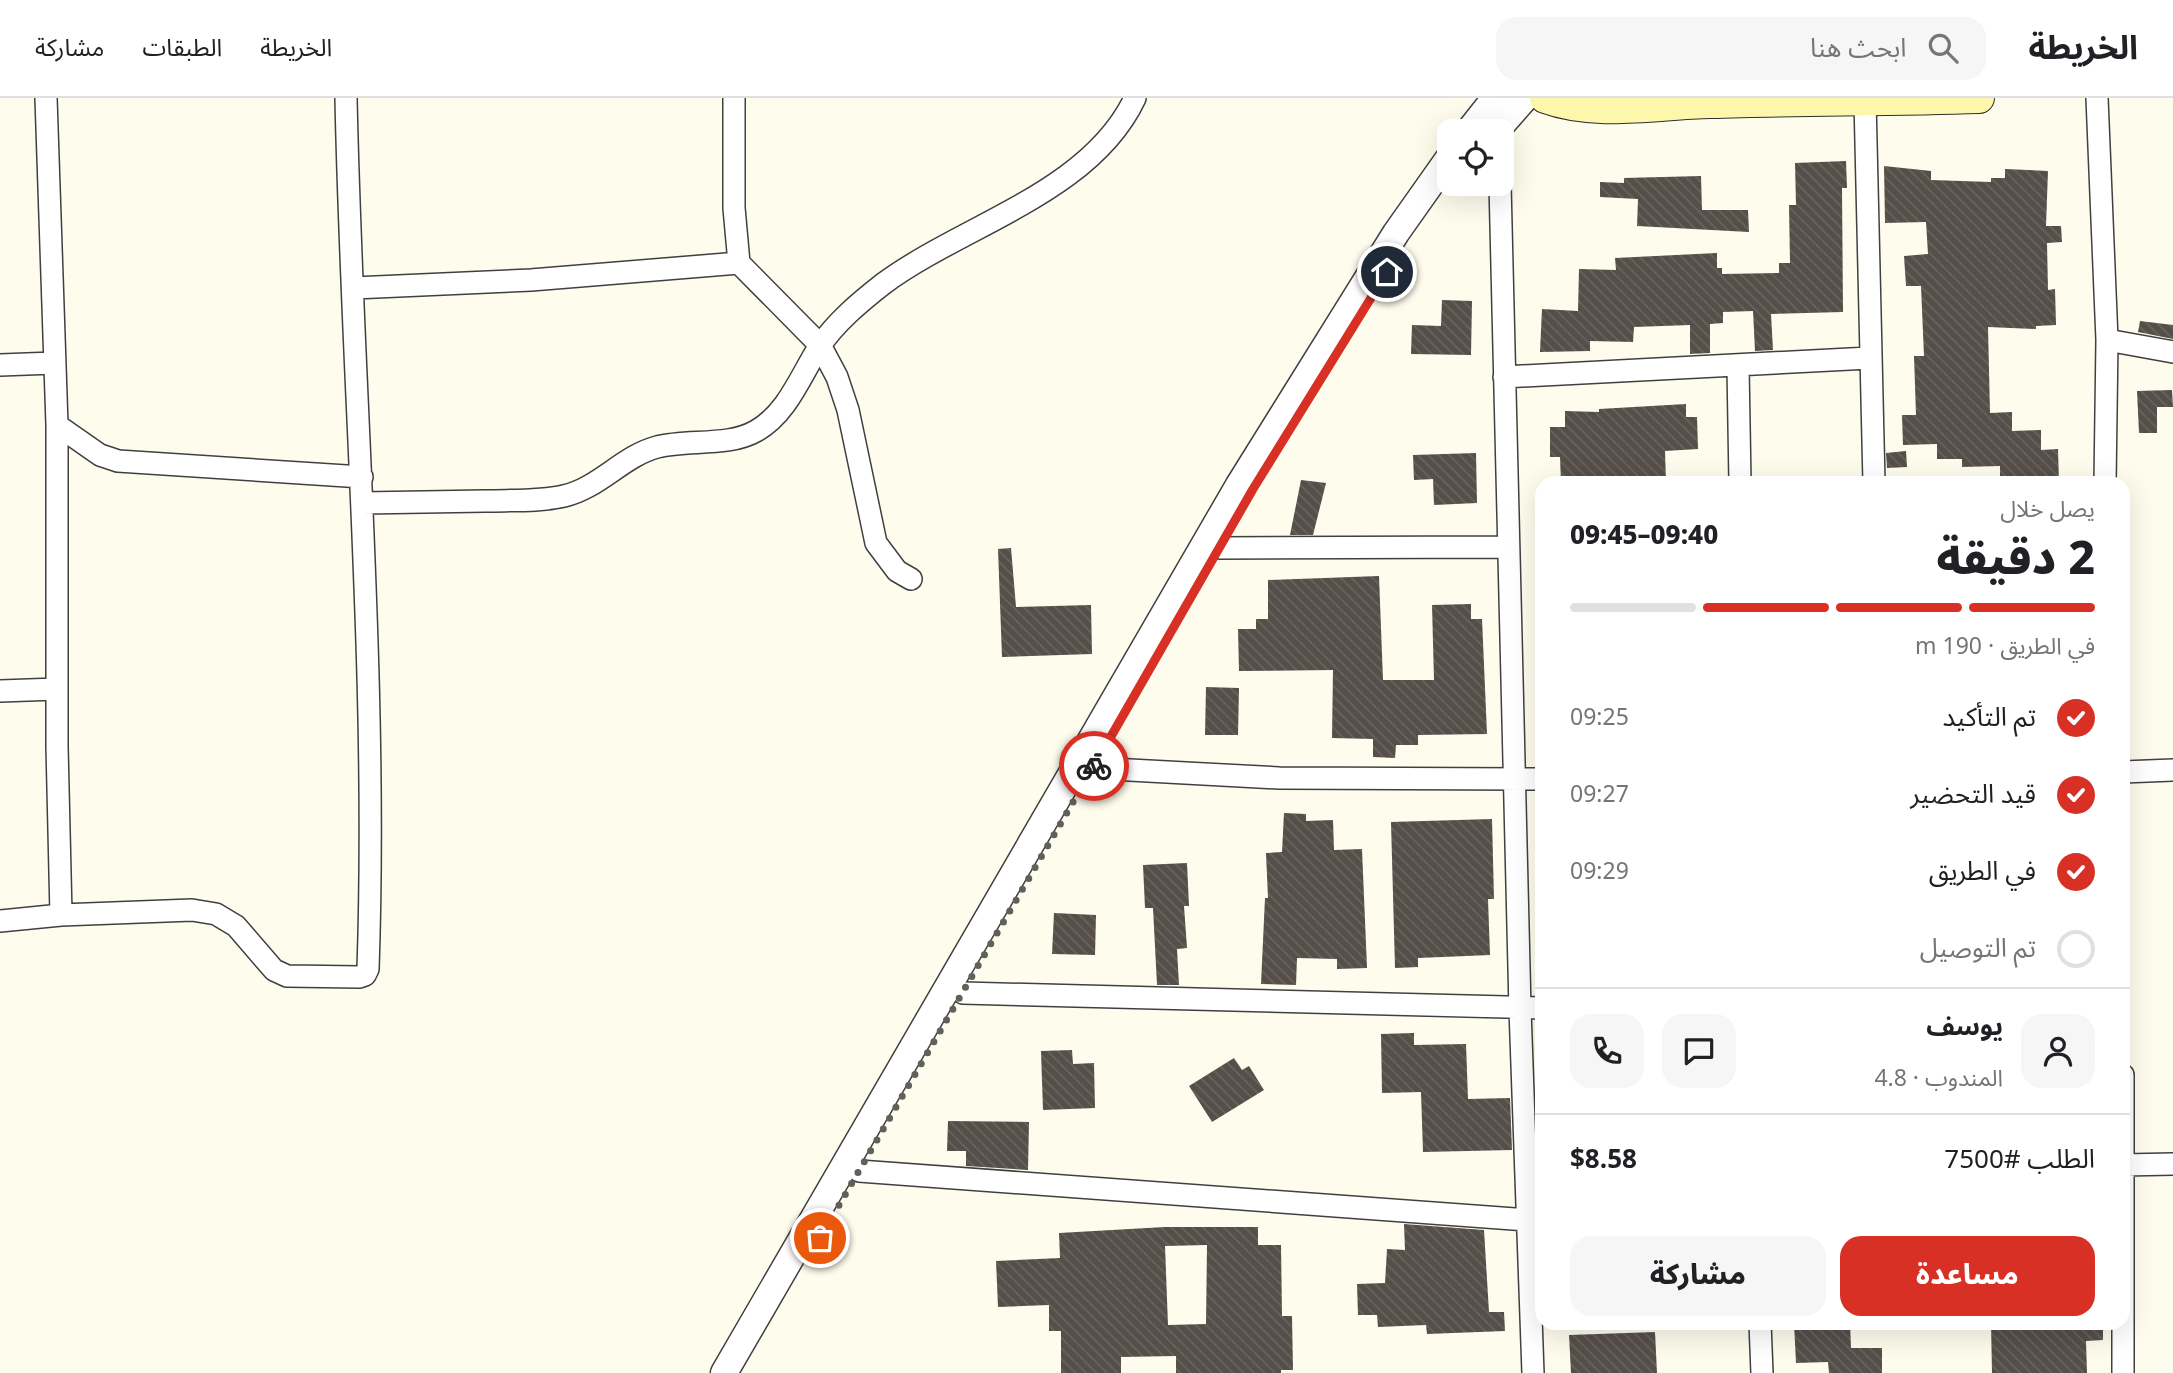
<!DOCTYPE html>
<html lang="ar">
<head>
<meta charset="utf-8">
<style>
	body { margin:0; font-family:Georgia,"Noto Sans Arabic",serif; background:#f6f6f6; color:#202124; direction:rtl; height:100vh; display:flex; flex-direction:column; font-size:26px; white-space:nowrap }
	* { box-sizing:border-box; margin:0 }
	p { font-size:23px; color:#757577 }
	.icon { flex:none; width:38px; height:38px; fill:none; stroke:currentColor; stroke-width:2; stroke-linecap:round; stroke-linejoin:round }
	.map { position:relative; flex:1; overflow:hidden; direction:ltr }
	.sheet { position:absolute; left:1535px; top:378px; width:595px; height:854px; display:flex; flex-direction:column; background:#fff; border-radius:21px; box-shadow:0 7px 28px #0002; direction:rtl }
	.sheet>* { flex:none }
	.buttons { position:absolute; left:1437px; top:21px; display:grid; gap:14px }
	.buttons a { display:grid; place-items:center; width:77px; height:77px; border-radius:14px; background:#fff; box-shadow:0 7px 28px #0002; font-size:35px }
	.pin { position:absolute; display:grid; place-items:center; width:60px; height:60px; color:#fff; margin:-30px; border:4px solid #fff; border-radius:50%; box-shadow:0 2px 7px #0007 }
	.courier { position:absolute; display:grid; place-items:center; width:70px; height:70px; margin:-35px; border:5px solid #d93025; border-radius:50%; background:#fff; color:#222; box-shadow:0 2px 9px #0007 }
	.summary em { font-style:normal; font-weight:800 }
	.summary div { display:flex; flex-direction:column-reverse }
	.summary { display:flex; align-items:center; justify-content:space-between; height:119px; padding:0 35px }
	h1 { font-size:46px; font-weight:800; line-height:52px }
	.bar { display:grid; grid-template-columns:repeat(4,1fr); gap:10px 7px; align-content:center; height:84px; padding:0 35px }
	.bar i { height:9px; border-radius:5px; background:#e0e0e0 }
	.bar .current { background:#d93025 }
	.bar p { grid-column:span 4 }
	.line { display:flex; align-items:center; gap:18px; padding:0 35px; border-top:2px solid #e0e0e0 }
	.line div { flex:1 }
	.round { display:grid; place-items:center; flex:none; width:74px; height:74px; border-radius:21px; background:#f6f6f6 }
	ol { padding:0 35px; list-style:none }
	li { display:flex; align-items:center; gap:21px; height:77px }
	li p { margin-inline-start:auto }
	li .icon { padding:7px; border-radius:50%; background:#d93025; color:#fff; stroke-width:4 }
	li:last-child { color:#757577 }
	li i { width:38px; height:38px; border:4px solid #e0e0e0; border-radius:50% }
	.button { display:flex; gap:14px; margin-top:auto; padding:14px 35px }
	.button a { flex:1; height:80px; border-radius:21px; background:#d93025; color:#fff; font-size:28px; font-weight:800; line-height:80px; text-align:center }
	.button a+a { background:#f6f6f6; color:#202124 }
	header { display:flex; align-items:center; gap:42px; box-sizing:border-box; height:98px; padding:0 35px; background:#fff; border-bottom:2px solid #e0e0e0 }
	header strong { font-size:33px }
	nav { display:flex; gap:38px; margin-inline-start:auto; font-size:24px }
	.search { width:490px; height:63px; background:#f6f6f6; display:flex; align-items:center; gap:18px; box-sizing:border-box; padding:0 24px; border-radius:21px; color:#757577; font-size:26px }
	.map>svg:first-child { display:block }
	.building { fill:url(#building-back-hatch); fill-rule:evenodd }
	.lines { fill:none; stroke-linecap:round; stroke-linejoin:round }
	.minor-casing { stroke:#404040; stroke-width:24 }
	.tertiary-casing { stroke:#404040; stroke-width:29 }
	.secondary-casing { stroke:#2f2f2f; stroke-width:32 }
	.minor { stroke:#fff; stroke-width:21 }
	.tertiary { stroke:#fff; stroke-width:26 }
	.secondary { stroke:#fcf7aa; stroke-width:30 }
	.done { stroke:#61615b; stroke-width:7; stroke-dasharray:0 12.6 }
	.route { stroke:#d93025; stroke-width:9 }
</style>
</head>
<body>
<header>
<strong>الخريطة</strong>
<div class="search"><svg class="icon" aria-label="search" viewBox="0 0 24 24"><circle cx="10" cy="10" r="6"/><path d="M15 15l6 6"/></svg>ابحث هنا</div>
<nav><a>الخريطة</a><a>الطبقات</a><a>مشاركة</a></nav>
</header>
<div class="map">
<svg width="2173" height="1275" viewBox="0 0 2173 1275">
	<defs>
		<pattern id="building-back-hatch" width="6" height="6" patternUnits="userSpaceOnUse" patternTransform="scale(1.75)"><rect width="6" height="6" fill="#554e49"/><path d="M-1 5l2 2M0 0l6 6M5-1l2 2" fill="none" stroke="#68635f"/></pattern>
	</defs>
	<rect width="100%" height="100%" fill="#fefced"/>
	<path class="building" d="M1846 63 1847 90H1842L1843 214 1771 216 1773 252 1755 253 1753 213 1723 214V225L1710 226V255L1690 256V227L1634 229 1633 244 1590 243V253L1540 254 1542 211 1578 213 1579 171 1616 172 1615 160 1717 155V170H1722V176L1779 175V165H1790L1789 107H1796L1795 65Z
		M1884 68 1931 73V82L1991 84V80H2005V71L2048 73 2046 128H2061L2062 144 2047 145 2048 192 2055 191 2056 227 2036 228V231L1988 229 1990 315 2012 314V333L2041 332V352L2058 351 2059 385H2000V368L1962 369V361H1937V346L1903 347 1902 317H1916L1914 258H1924L1921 188H1906L1904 158 1928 156 1926 124 1885 125Z
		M1701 78 1702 112H1748L1749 134 1637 128 1638 101 1600 99V84L1624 85V80Z
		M1442 202 1472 203 1471 257 1411 256 1412 227 1441 228Z
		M2140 223 2173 227V241L2138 234Z
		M2172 292 2173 309H2157V335H2139L2137 293Z
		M1686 306V319H1697L1698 351 1665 353 1666 385H1561L1560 359H1550V329H1565V313L1599 314V311Z
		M1906 353 1907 369 1887 370 1886 355Z
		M1476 355 1477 405 1434 407 1433 381 1414 382 1413 357Z
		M1301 382 1326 385 1313 437H1290Z
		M1011 450 1016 509 1091 507 1092 556 1002 559 998 451Z
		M1379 478 1383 582H1434L1432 507 1471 506V521H1482L1487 636 1418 637V647H1396L1395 660 1373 659V641L1332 640 1333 572 1239 573 1238 531H1256V521H1268V482Z
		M1206 589 1239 590 1238 637H1205Z
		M1284 715 1306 716V723L1333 722 1334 752 1362 751 1367 870 1337 871V861L1297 860 1296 887 1261 886 1265 800H1268L1266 755 1282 754Z
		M1492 721 1494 801H1488L1490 857 1418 860V869L1395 870 1391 724Z
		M1187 765 1189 808H1184L1187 850 1177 851 1179 887H1157L1153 810H1145L1143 767Z
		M1054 815 1096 817 1095 857 1052 856Z
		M1414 935V947L1466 946 1468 1001 1510 1000 1512 1052 1423 1054 1421 994 1382 995 1381 936Z
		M1072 952 1073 966 1094 965 1095 1010 1043 1012 1041 953Z
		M1234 960 1242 972 1249 968 1264 992 1212 1024 1189 988Z
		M948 1023 1029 1024 1028 1072 966 1068V1053H947Z
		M1404 1126 1484 1132 1489 1214H1504L1505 1233 1427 1236 1426 1227 1378 1229 1377 1217H1358L1357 1186 1385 1185 1387 1151 1405 1152Z
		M1165 1129H1258V1147H1281L1282 1218H1292L1293 1272H1281V1275H1176V1258L1121 1259V1275H1061V1233H1049V1207L998 1209 996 1163 1060 1160 1059 1135ZM1207 1147 1206 1226 1168 1227 1165 1148Z
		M1794 1225H1850L1851 1250H1882V1275H1829L1828 1264 1796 1265Z
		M1991 1225H2103V1242L2086 1243 2087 1275H1992Z
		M1655 1234 1657 1275H1571L1569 1237Z"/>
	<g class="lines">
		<defs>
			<path id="minor" d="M46 0 57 327V648L61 817
				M734 0V110L739 165 820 247 837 279 848 312 876 445 897 473 911 481
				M2097 0 2107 242 2105 385
				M1865 2 1874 385
				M1500 86 1520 911 1533 1275
				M354 190 531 182 739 165
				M2107 242 2173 254
				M0 267 54 265
				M1738 269 1740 385
				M1504 279 1869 260
				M57 327 100 357 118 363 362 379
				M363 405C403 404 444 404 485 403 511 402 538 404 564 398 599 390 623 358 657 349 688 341 728 349 756 333 787 316 801 277 819 249 836 224 860 204 883 186 964 126 1090 95 1135 0
				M1220 450 1507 449
				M0 593 57 591
				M1093 670 1279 680 1542 681
				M2123 674 2173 672
				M0 823 61 817 192 812 216 816 236 828 274 872 287 878 359 879 365 877 368 871C378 580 352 290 346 0
				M963 895 1542 910
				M2123 977V1275
				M2123 1067 2173 1066
				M859 1073 1541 1123
				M1760 1225 1762 1275"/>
			<path id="tertiary" d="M1469 33 1495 0
				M1496 33 1525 0
				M724 1275 1239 387 1396 135 1449 60"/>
			<path id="secondary" d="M1545 0C1597 19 1657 6 1710 5 1800 2 1889 3 1979 0"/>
		</defs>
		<use href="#minor" class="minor-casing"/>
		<use href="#tertiary" class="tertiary-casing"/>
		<use href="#secondary" class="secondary-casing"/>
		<use href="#minor" class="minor"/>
		<use href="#tertiary" class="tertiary"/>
		<use href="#secondary" class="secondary"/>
	</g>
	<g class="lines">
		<path class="done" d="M820 1140 1094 668"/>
		<path class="route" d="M1094 668 1253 391 1387 174"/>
	</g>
</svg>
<div class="buttons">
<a><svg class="icon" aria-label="locate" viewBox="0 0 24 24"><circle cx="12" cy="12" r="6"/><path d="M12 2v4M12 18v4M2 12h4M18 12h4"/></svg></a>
</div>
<div class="pin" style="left:820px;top:1140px;background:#ea580c"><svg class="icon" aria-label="bag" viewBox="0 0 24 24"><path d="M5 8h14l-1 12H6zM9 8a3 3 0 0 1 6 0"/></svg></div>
<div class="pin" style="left:1387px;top:174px;background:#1f2937"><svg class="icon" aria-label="home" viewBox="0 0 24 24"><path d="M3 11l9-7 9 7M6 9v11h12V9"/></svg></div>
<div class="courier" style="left:1094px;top:668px"><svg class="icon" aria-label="bike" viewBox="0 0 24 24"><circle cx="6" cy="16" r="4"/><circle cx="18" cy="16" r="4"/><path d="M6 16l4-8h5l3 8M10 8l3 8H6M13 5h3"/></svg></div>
<section class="sheet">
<div class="summary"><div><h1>2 دقيقة</h1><p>يصل خلال</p></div><em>09:40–09:45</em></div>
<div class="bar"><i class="current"></i><i class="current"></i><i class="current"></i><i></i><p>في الطريق · 190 m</p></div>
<ol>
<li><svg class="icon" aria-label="check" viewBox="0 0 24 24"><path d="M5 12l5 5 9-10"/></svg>تم التأكيد<p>09:25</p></li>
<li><svg class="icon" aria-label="check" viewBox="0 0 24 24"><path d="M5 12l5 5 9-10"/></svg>قيد التحضير<p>09:27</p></li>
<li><svg class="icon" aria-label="check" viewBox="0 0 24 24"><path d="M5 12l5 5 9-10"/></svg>في الطريق<p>09:29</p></li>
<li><i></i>تم التوصيل</li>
</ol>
<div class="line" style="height:126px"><a class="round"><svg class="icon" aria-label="person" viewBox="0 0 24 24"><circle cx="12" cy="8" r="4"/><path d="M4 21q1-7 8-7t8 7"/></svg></a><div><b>يوسف</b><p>المندوب · 4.8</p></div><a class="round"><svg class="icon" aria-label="chat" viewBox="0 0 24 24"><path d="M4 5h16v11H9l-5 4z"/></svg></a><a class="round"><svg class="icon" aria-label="phone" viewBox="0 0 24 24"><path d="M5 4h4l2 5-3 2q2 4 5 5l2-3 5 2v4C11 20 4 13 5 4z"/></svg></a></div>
<div class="line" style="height:91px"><div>الطلب #7500</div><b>$8.58</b></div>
<div class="button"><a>مساعدة</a><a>مشاركة</a></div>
</section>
</div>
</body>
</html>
